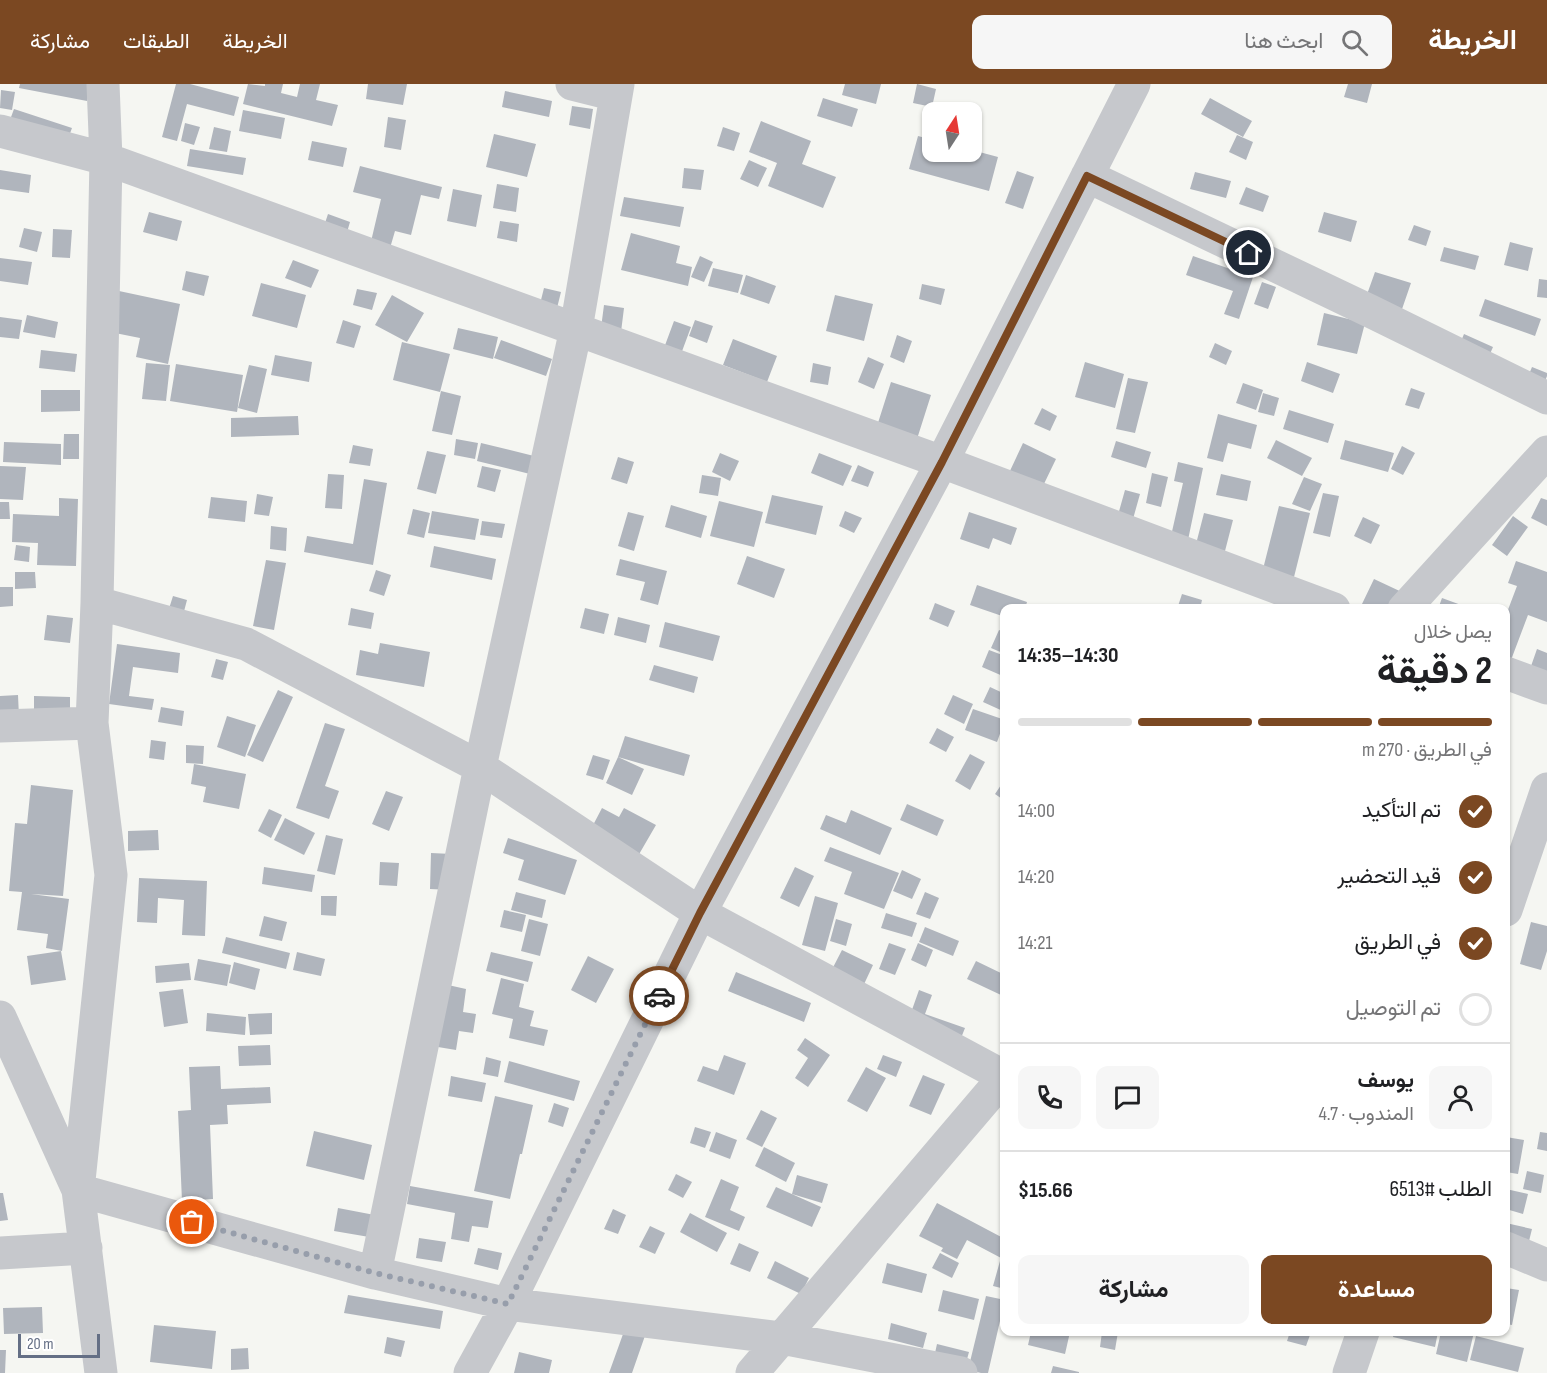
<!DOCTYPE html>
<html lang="ar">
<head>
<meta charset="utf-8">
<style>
	body { margin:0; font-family:"Sofia Sans Condensed",Vazirmatn,sans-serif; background:#f6f6f6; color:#202124; direction:rtl; height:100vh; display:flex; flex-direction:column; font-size:22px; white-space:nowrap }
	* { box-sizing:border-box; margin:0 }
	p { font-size:20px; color:#757577 }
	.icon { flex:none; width:33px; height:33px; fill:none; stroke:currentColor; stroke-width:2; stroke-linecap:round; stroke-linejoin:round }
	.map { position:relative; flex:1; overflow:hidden; direction:ltr }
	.drawer { position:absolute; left:1000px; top:520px; width:510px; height:732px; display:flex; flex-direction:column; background:#fff; border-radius:12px; box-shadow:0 2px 4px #0004; direction:rtl }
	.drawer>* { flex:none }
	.needle { width:39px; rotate:12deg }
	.controls { position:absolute; left:922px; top:18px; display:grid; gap:12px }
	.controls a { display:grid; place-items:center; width:60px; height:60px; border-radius:12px; background:#fff; box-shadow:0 2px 4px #0004; font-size:30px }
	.scale { position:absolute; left:18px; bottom:15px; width:82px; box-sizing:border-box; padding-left:6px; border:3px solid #646f85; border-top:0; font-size:16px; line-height:21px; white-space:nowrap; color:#646f85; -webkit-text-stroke:4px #fff; paint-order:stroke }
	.pin { position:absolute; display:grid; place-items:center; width:51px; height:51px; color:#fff; margin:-26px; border:3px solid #fff; border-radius:50%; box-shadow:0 2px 6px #0007 }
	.courier { position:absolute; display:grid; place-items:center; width:60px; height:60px; margin:-30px; border:4px solid #7b4822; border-radius:50%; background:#fff; color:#222; box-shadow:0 2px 8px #0007 }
	.head em { font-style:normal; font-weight:700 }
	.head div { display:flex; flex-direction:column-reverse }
	.head { display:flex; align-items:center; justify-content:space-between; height:102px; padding:0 18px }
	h1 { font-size:39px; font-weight:700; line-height:45px }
	.bar { display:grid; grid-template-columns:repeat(4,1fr); gap:9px 6px; align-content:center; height:72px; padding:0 18px }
	.bar i { height:8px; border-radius:4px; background:#e0e0e0 }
	.bar .current { background:#7b4822 }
	.bar p { grid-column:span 4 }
	.line { display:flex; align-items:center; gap:15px; padding:0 18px; border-top:2px solid #e0e0e0 }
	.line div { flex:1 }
	.round { display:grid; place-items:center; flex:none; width:63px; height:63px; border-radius:12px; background:#f6f6f6 }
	ol { padding:0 18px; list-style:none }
	li { display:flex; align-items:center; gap:18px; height:66px }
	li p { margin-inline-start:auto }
	li .icon { padding:6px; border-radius:50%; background:#7b4822; color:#fff; stroke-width:4 }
	li:last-child { color:#757577 }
	li i { width:33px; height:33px; border:3px solid #e0e0e0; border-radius:50% }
	.cta { display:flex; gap:12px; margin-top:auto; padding:12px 18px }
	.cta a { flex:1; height:69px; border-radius:12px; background:#7b4822; color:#fff; font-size:24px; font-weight:700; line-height:69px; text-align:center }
	.cta a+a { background:#f6f6f6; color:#202124 }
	header { display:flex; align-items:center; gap:36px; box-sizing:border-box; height:84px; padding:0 30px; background:#7b4822; color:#fff }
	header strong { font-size:28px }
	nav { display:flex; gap:33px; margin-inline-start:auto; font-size:21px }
	.search { width:420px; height:54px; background:#f6f6f6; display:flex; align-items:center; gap:15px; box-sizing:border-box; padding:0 21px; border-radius:12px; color:#757577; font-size:22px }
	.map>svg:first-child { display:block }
	.building { fill:#b0b5bd }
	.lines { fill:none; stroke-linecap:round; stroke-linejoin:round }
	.minor { stroke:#c6c8cc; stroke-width:33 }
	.done { stroke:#979eab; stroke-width:6; stroke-dasharray:0 10.8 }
	.route { stroke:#7b4822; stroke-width:8 }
</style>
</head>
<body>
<header>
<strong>الخريطة</strong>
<div class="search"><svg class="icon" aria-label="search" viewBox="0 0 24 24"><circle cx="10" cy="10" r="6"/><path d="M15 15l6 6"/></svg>ابحث هنا</div>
<nav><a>الخريطة</a><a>الطبقات</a><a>مشاركة</a></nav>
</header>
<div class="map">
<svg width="1547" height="1289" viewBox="0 0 1547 1289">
	<rect width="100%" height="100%" fill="#f5f6f2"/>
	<path class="building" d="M20 0H91L87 17 19 4Z
		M176 0H190L239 13 234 32 187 20 177 57 162 53Z
		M248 0 265 2V0H283L281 9 297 13 300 0H320L316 16 338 21 332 42 243 20Z
		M368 0H407L403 21 366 15Z
		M845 0H881L876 20 842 11Z
		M917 0 936 5 932 23 913 19Z
		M1348 0H1372L1367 19 1344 13Z
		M1 6 15 8 12 26 0 24Z
		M505 7 552 17 549 33 502 23Z
		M823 14 858 25 852 43 817 32Z
		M1210 14 1252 37 1243 53 1201 30Z
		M572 22 593 25 590 45 569 41Z
		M14 25 72 44 65 63 7 44Z
		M243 26 285 34 281 55 239 47Z
		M388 33 406 36 401 66 384 63Z
		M761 37 811 57 802 80 836 93 823 124 768 102 777 79 749 68Z
		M185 39 200 43 194 61 181 57Z
		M214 43 231 47 227 68 209 65Z
		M723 43 740 49 734 67 717 62Z
		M494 50 536 60 527 93 486 83Z
		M1237 51 1253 58 1246 76 1229 68Z
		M918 52 933 56V68H972V66L998 73 989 107 909 85Z
		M312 57 347 64 343 83 308 76Z
		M190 65 246 74 243 91 187 82Z
		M749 76 767 84 758 103 740 95Z
		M360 82 442 103 439 115 421 111 411 151 395 147 388 171 369 166 381 115 353 108Z
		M684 84 704 86 701 106 682 104Z
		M0 86 31 91 29 109 0 105Z
		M1017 87 1034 93 1023 125 1005 119Z
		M1195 88 1231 97 1226 114 1190 105Z
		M497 100 519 104 516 128 493 124Z
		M1246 103 1269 112 1263 128 1239 120Z
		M453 105 482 111 476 143 447 137Z
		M624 113 684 123 680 143 620 132Z
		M149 128 182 137 177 157 143 148Z
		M1324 128 1357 137 1351 158 1318 148Z
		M328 130 350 138 345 155 322 148Z
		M500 137 519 140 517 158 497 154Z
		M1414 141 1431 147 1426 162 1408 156Z
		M24 144 42 148 37 168 19 163Z
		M53 145 72 146 70 174 52 173Z
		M631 149 680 162 676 179 692 183 688 202 621 186Z
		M1510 158 1533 164 1528 187 1504 181Z
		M1444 163 1479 172 1475 186 1440 177Z
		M700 172 713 178 704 198 691 193Z
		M1193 172 1253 193 1239 235 1224 230 1233 207 1186 191Z
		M0 174 32 178 28 201 0 197Z
		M293 176 319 186 311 204 285 194Z
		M713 184 743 191 738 209 708 202Z
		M186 187 209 192 204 212 182 206Z
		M1375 188 1411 199 1401 228 1365 216Z
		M746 191 776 202 769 220 740 210Z
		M1539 195 1547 196V214L1537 213Z
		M1262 198 1276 203 1268 225 1254 220Z
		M261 199 306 211 297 244 252 232Z
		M922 200 945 205 941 221 919 215Z
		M544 204 561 208 556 228 539 224Z
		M357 205 377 209 372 226 353 221Z
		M119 207 180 220 168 280 136 273 140 254 110 248Z
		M392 211 424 229 407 258 375 241Z
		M835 211 873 220 864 257 826 247Z
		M1485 215 1541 235 1535 252 1479 232Z
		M604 221 624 224 621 248 601 244Z
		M1324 229 1365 239 1357 270 1317 261Z
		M27 231 58 238 55 254 23 248Z
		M0 233 22 236 19 255 0 253Z
		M343 236 361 242 354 264 336 259Z
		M695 236 713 242 707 259 689 252Z
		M674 237 691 243 681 270 664 264Z
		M458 244 498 253 493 275 453 265Z
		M1464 250 1493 263 1486 279 1457 267Z
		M897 251 912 257 904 279 890 273Z
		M733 255 777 272 767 298 723 281Z
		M501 256 552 275 546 292 494 274Z
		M402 258 450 270 440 308 393 296Z
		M1215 259 1232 267 1226 281 1209 273Z
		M41 266 77 270 75 288 39 284Z
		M275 271 312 278 309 298 271 291Z
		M868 273 884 280 874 305 858 298Z
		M1085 278 1124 290 1115 324 1075 313Z
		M1307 278 1340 290 1333 309 1301 297Z
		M146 279 170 281 166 317 142 315Z
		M813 279 831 283 828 301 810 298Z
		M176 280 243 291 237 328 170 317Z
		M249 281 267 285 257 329 238 324Z
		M1532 283 1547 289V292L1541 307 1525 300Z
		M1128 294 1148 298 1135 349 1116 345Z
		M891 298 931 311 917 355 877 342Z
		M1243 299 1263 306 1256 326 1236 319Z
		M1411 304 1425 309 1419 325 1405 321Z
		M41 306H80V327L41 328Z
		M441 307 461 312 452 351 432 347Z
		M1263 309 1279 314 1274 332 1258 328Z
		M1042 324 1057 332 1050 347 1034 340Z
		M1289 326 1334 340 1328 359 1283 345Z
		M1218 330 1257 341 1251 365 1228 359 1223 378 1207 374Z
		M298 332 299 351 231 353V334Z
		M64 350H79V375H63Z
		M456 355 478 359 475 375 454 371Z
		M1276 356 1312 374 1302 392 1267 374Z
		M1345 356 1394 369 1388 388 1340 375Z
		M1116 357 1151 368 1146 384 1111 373Z
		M4 358 61 360V381L3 378Z
		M481 359 534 372 530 390 477 377Z
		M1023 359 1056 375 1042 404 1009 389Z
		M353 361 373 365 370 382 349 379Z
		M1402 362 1415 369 1403 391 1391 385Z
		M427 367 446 371 436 410 417 405Z
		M720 369 739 377 730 397 712 388Z
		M819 369 852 382 843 402 811 389Z
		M618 373 634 378 627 400 611 395Z
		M1178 378 1203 384 1188 456 1171 452 1183 399 1174 397Z
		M858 381 874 388 868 403 851 397Z
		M0 382 26 383 23 416 0 415Z
		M482 382 501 386 495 408 477 403Z
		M1152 389 1168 393 1161 423 1146 419Z
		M328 390 344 391 342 425 325 424Z
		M1221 390 1251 397 1247 417 1216 411Z
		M702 391 721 394 718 412 699 409Z
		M1304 393 1322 400 1310 427 1292 420Z
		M364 395 387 399 373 481 304 468 307 452 353 460Z
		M1125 406 1140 410 1133 435 1118 431Z
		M1323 409 1339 412 1330 453 1313 449Z
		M257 410 273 413 269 432 254 430Z
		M772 411 823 422 816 451 765 439Z
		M211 413 247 417 245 438 208 434Z
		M59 414 78 415 76 482 37 481 38 459 12 458 13 430 59 432Z
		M1541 414 1547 416V442L1531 434Z
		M719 417 763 428 754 463 710 452Z
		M0 418H9L10 435H0Z
		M671 421 707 432 701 454 665 443Z
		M1279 422 1310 429 1294 493 1263 485Z
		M413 425 430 429 424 454 407 450Z
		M432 427 479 435 475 456 428 449Z
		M845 427 862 434 854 449 839 442Z
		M628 428 644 432 634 467 618 462Z
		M969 428 1017 444 1011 461 993 454 989 465 960 455Z
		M1204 429 1233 436 1225 467 1196 460Z
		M1513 432 1528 443 1507 472 1492 461Z
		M1363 433 1380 441 1371 460 1354 452Z
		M482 437 505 440 502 454 480 451Z
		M271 442 287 444 286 467 270 465Z
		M16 461 30 463 29 478 14 476Z
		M434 462 496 475 492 496 430 483Z
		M747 472 785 485 774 514 737 500Z
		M620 475 667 487 658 521 640 516 645 498 616 491Z
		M266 476 286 479 274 546 253 542Z
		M1516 477 1547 488V538L1528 531 1511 576 1506 574V531L1517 502 1508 499Z
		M376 486 391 491 384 512 369 507Z
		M15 488H35L36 504 15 505Z
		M1374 495 1406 510 1399 525H1373L1362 520Z
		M977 501 1027 518 1025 525H1005V533L970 521Z
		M0 503H13V522L0 523Z
		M1182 510 1202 516 1200 525H1177Z
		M173 512 187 516 182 535 167 531Z
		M1442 514 1472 525H1438Z
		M935 519 955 527 948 543 929 535Z
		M351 524 374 529 371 545 348 541Z
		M585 524 609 530 604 550 580 544Z
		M47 531 73 534 70 559 44 556Z
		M618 533 650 541 646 559 614 551Z
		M665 538 720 552 713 577 659 563Z
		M999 546 1005 548V570L991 564Z
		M380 559 430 568 424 603 356 591 360 566 378 570Z
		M117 560 180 569 178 589 133 583 129 612 154 615 152 626 109 620Z
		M1537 565 1547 569V590L1530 585Z
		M989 566 1005 572V593L982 583Z
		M216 575 228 578 223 596 211 593Z
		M654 581 698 593 694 609 649 596Z
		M990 603 1005 610V628L983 618Z
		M278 606 293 613 263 678 247 671Z
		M18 611 19 633H0V612Z
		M953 611 973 620 964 640 944 630Z
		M34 612 70 613V633H34Z
		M161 623 184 627 182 642 158 638Z
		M973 625 1005 636 997 658 965 646Z
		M227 632 256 641 245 673 217 663Z
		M325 639 345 645 325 702 339 707 329 735 296 724Z
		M937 644 954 653 946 668 929 659Z
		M625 652 690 671 684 692 618 673Z
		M151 656 166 658 164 676 149 674Z
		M186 661 204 662 203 680 186 679Z
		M970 670 985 678 970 706 955 697Z
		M593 671 610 676 603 696 586 691Z
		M618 673 644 685 632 711 606 699Z
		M194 680 246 690 239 725 203 718 206 703 191 700Z
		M1005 695V717L995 710Z
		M31 701 73 706 63 812 31 810 69 815 62 867 46 864 48 850 17 846 22 808 9 807 15 739 27 740Z
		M386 707 403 713 389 747 372 740Z
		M907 720 944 736 937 752 900 736Z
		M602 724 619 733 624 724 656 741 638 772 591 745Z
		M269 725 282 731 271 754 258 747Z
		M851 726 892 744 880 771 820 745 826 731 846 739Z
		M285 734 315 749 304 771 274 756Z
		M158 746 159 766 128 767V747Z
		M326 751 343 755 335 791 317 787Z
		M508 754 577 776 565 811 518 796 524 776 503 769Z
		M830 763 899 789 884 825 844 810 852 788 824 777Z
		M431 769 452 770 451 806 430 805Z
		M380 778 399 779 397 802 379 801Z
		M264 783 315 791 312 808 262 800Z
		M795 783 814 792 799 823 780 814Z
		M902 786 921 795 912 815 893 807Z
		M139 794 207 797 205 852 182 851 184 816 158 814 157 839 137 838Z
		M516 808 546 816 542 834 511 826Z
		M925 808 939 814 930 835 916 830Z
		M321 812H337L336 832 321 831Z
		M815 812 838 819 825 867 802 861Z
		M504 826 526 831 522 848 500 843Z
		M886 829 917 839 912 853 881 844Z
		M264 832 287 838 282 857 259 852Z
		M529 835 548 840 540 872 521 867Z
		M836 835 852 840 846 862 830 857Z
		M1531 838 1547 842V867L1541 886 1520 880Z
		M925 843 959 857 953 872 919 858Z
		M226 853 290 869 286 885 222 869Z
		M889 859 906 865 895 891 879 885Z
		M918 859 933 866 926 883 911 876Z
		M842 866 873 881 858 913 826 897Z
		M61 867 66 896 31 901 27 872Z
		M297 868 325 875 321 892 293 886Z
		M491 868 533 878 528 898 486 887Z
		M588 872 614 885 596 919 571 906Z
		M198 875 231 881 227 902 194 896Z
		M976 877 1005 891V904L1001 911 967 895Z
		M234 878 260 885 255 906 229 899Z
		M189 879 191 896 156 899 155 882Z
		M736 888 811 919 804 938 728 907Z
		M501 894 524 900 519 923 534 927 530 942 548 946 544 962 509 954 513 935 492 930Z
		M448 901 466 905 463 928 476 930 473 949 459 947 456 966 438 963Z
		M183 905 188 939 164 943 159 908Z
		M919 906 932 911 925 930 965 944 959 959 907 940Z
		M1004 915H1005V932L1000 930Z
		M207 929 246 933 245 951 206 947Z
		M272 929V950L250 951 248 930Z
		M805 954 830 971 808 1003 795 994 808 974 797 966Z
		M270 961 271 981 239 982 238 962Z
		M724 971 746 979 734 1011 697 997 703 982 718 987Z
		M883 971 902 978 896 993 877 985Z
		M486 973 501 977 498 993 483 990Z
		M509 977 580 997 574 1017 504 998Z
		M220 982 221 1005 270 1003 271 1019 227 1021 228 1040 210 1041 213 1115 182 1117 178 1027 191 1026 189 983Z
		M866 983 886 994 867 1028 847 1017Z
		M923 991 945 1000 931 1031 909 1022Z
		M451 992 486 999 482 1018 448 1012Z
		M495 1012 533 1021 522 1070H520L510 1115 474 1107Z
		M554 1019 569 1024 563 1043 548 1038Z
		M761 1026 777 1034 762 1063 746 1055Z
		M695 1043 711 1048 705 1064 690 1059Z
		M314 1047 372 1061 364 1096 306 1082Z
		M716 1048 737 1056 730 1075 709 1067Z
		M1540 1048 1547 1049V1067L1537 1065Z
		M1506 1053 1524 1056 1518 1090 1506 1088Z
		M764 1063 795 1079 786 1098 755 1082Z
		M1527 1087 1544 1091 1541 1109 1523 1105Z
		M676 1090 692 1098 683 1114 668 1106Z
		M797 1091 828 1100 822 1119 792 1110Z
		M721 1095 739 1103 730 1126 745 1133 739 1147 705 1133Z
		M410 1102 493 1117 488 1144 472 1142 469 1158 451 1155 455 1129 407 1120Z
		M776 1103 821 1123 812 1143 766 1123Z
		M1506 1105 1528 1110 1523 1130 1506 1125Z
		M0 1109H3L8 1136 0 1137Z
		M937 1119 1005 1155V1171L1003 1175 967 1156 957 1175 941 1167 943 1164 919 1152Z
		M338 1124 385 1133 381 1155 334 1147Z
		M613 1125 626 1131 618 1150 604 1145Z
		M690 1129 727 1149 717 1168 680 1148Z
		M1506 1139 1532 1145 1528 1161 1506 1156Z
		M650 1142 665 1149 655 1170 639 1163Z
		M419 1154 446 1158 442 1178 416 1174Z
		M739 1159 759 1168 750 1188 730 1180Z
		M478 1164 502 1169 498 1186 474 1180Z
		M940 1169 959 1179 952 1194 932 1184Z
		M775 1177 809 1194 801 1210 767 1194Z
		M1000 1177 1005 1178V1205L993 1202Z
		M887 1179 927 1190 922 1209 882 1199Z
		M1506 1204 1519 1206 1512 1241 1506 1240Z
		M943 1206 979 1215 974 1236 938 1227Z
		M348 1211 443 1227 440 1245 344 1229Z
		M986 1212 1005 1216V1239L1000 1237 988 1289H981L968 1286Z
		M42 1223 43 1249 4 1250 3 1224Z
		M627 1239 647 1246 632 1289H609Z
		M891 1239 927 1249 923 1264 888 1255Z
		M154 1241 216 1247 212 1285 150 1278Z
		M1031 1248H1070L1065 1270 1028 1261Z
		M1102 1248H1118L1115 1266 1100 1263Z
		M1241 1248H1260L1259 1252 1241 1249Z
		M1290 1248H1300L1310 1251 1306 1262 1287 1257Z
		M1394 1248H1438L1435 1263 1393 1253Z
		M1441 1248H1474L1467 1278 1436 1270Z
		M1476 1252 1524 1264 1518 1288 1470 1276Z
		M387 1253 405 1257 401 1273 384 1269Z
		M937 1260 969 1268 964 1286 933 1278Z
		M248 1264 249 1285 231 1286V1265Z
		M0 1266H6L5 1289H0Z
		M519 1268 552 1276 549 1289H514Z
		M1053 1282 1079 1288V1289H1051Z"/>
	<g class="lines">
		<path class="minor" d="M103 0 106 75 97 519 92 639 111 791 78 1106 375 1189 508 1220 782 1254 961 1289
			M572 0 616 11
			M0 47 106 75 942 378 1334 525
			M1087 92 1370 227 1547 314
			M97 519 246 560 480 683 700 829 1005 993
			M1404 525 1547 368
			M1506 589 1547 604
			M0 642 92 639
			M1506 826 1547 705
			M0 933 78 1106 101 1289
			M1506 1164 1547 1181
			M0 1169 86 1164
			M375 1189 480 683 576 245 618 0
			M470 1289 508 1220 700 829 942 378 1134 0
			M752 1289 1005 992
			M1349 1289 1363 1248"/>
	</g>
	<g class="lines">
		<path class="done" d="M192 1138 375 1189 508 1220 659 912"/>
		<path class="route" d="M659 912 700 829 942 378 1087 92 1249 169"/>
	</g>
</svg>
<div class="controls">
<a><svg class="needle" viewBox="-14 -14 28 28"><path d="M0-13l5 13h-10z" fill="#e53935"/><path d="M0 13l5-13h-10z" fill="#757577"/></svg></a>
</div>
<div class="scale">20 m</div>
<div class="pin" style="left:192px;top:1138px;background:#ea580c"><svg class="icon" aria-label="bag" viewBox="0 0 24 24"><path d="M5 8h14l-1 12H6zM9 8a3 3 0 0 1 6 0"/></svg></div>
<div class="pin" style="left:1249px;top:169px;background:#1f2937"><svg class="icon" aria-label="home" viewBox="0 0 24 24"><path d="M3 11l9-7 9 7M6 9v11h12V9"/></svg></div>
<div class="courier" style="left:659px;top:912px"><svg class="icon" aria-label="car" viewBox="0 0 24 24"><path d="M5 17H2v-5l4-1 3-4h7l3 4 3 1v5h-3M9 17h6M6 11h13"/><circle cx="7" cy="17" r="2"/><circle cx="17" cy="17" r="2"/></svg></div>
<section class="drawer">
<div class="head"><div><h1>2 دقيقة</h1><p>يصل خلال</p></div><em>14:30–14:35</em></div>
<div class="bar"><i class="current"></i><i class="current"></i><i class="current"></i><i></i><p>في الطريق · 270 m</p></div>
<ol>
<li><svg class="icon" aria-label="check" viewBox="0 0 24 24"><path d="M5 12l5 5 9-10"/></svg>تم التأكيد<p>14:00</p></li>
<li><svg class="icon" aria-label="check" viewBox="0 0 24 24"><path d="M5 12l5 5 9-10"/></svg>قيد التحضير<p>14:20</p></li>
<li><svg class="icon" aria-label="check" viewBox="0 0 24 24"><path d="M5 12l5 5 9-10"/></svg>في الطريق<p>14:21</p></li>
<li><i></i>تم التوصيل</li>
</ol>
<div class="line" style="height:108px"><a class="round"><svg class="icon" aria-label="person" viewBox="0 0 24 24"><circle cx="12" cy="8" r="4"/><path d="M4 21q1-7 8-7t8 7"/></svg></a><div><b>يوسف</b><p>المندوب · 4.7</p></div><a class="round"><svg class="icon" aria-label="chat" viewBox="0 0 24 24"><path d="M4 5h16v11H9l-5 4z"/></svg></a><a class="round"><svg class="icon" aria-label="phone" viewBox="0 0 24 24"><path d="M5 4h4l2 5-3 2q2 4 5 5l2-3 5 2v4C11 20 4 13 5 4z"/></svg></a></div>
<div class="line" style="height:78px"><div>الطلب #6513</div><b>$15.66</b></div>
<div class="cta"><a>مساعدة</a><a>مشاركة</a></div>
</section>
</div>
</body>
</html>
